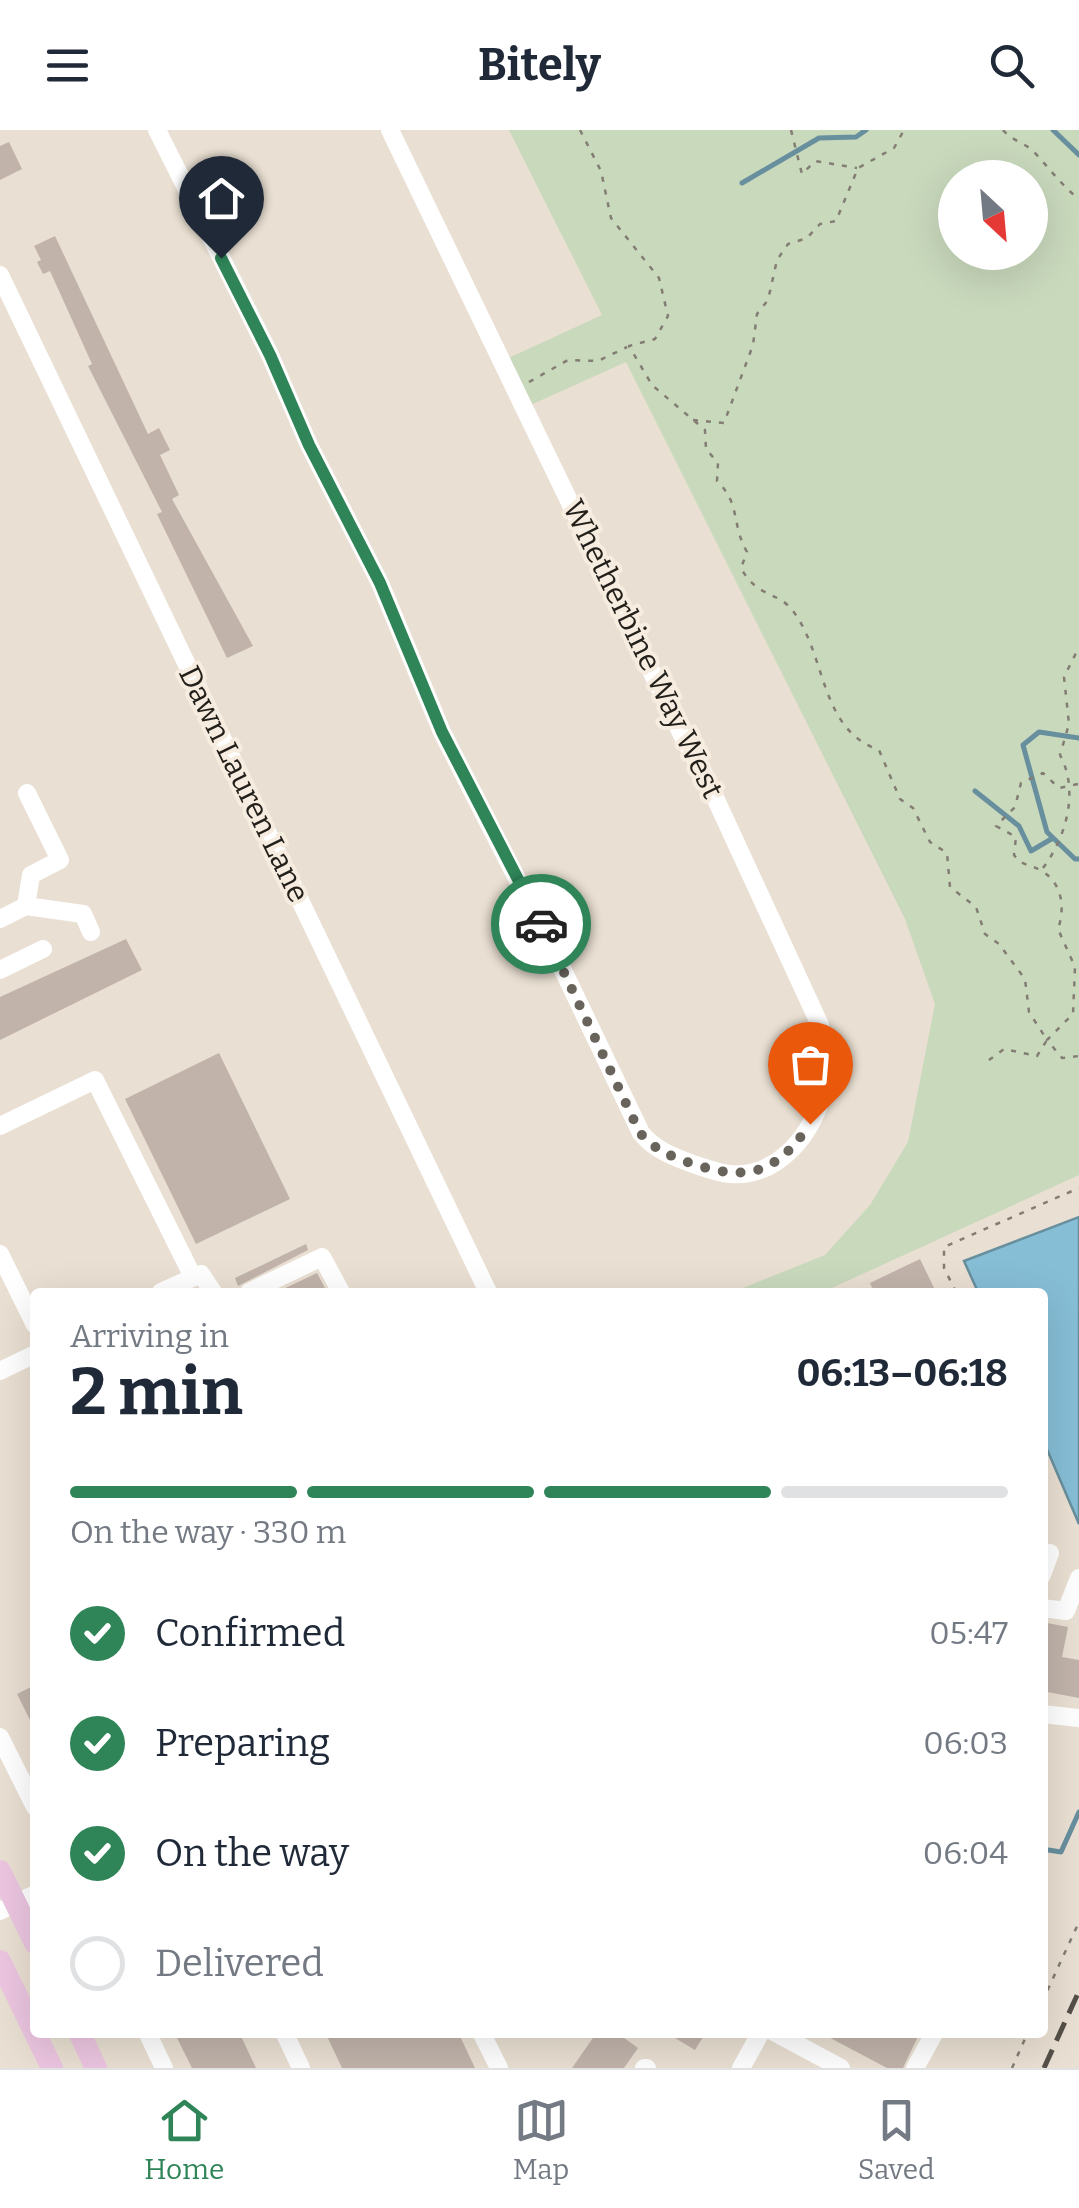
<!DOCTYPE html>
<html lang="en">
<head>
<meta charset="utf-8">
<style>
	body { margin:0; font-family:Bitter,serif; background:#f6f6f7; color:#1f2937; height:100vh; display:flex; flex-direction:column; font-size:38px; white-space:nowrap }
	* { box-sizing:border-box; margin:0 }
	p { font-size:32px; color:#747a83 }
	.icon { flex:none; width:55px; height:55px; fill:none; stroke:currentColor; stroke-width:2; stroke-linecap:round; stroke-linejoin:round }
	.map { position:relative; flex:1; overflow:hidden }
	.panel { position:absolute; left:30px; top:1158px; width:1018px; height:750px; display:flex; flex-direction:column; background:#fff; border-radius:10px; box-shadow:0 10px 40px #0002 }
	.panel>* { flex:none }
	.needle { width:65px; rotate:154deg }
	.controls { position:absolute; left:938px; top:30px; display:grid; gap:20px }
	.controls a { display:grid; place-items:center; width:110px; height:110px; border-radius:50%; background:#fff; box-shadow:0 10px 40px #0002; font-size:50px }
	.pin { position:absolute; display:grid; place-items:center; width:85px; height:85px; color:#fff; margin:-102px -42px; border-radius:50% 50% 50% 0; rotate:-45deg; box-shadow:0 0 10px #0007 }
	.pin .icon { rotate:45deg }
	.courier { position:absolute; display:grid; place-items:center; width:100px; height:100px; margin:-50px; border:8px solid #2f8558; border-radius:50%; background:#fff; color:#222; box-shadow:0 2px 12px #0007 }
	.headline em { font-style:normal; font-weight:700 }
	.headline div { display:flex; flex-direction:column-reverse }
	.headline { display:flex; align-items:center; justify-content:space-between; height:170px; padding:0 40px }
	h1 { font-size:65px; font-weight:700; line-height:75px }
	.bar { display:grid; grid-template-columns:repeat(4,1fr); gap:15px 10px; align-content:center; height:120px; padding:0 40px }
	.bar i { height:12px; border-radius:8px; background:#e0e1e3 }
	.bar .on { background:#2f8558 }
	.bar p { grid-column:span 4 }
	ol { padding:0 40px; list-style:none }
	li { display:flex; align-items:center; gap:30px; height:110px }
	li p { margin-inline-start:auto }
	li .icon { padding:10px; border-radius:50%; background:#2f8558; color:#fff; stroke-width:4 }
	li:last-child { color:#747a83 }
	li i { width:55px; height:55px; border:5px solid #e0e1e3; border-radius:50% }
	header { display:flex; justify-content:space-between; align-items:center; height:130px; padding:0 40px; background:#fff; font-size:45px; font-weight:700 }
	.dock { display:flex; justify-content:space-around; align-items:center; height:140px; border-top:2px solid #e0e1e3; background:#fff; font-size:28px; color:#747a83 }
	.dock a { display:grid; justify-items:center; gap:5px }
	.dock .on { color:#2f8558 }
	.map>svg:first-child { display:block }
	.green { fill:#c9d9bc; fill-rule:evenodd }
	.water { fill:#86bed6; stroke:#688f9e; stroke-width:2.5 }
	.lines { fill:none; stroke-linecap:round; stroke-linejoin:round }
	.stream { stroke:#688f9e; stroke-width:5 }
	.building { fill:#c1b3aa }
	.path { stroke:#837d74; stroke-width:2.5; stroke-dasharray:5 8; stroke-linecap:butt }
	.minor { stroke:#fff; stroke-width:18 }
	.major { stroke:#ecc5e0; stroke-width:22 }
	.rail { stroke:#544f48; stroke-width:5; stroke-dasharray:20 10; stroke-linecap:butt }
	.done { stroke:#68635b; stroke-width:10; stroke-dasharray:0 18 }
	.route { stroke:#2f8558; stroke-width:12 }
	.labels { text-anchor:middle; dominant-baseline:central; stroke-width:8; stroke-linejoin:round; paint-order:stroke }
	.street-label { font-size:30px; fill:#23201b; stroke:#f6ecdf }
</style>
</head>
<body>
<header><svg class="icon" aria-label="menu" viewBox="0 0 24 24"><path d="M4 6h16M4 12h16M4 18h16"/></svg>Bitely<svg class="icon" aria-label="search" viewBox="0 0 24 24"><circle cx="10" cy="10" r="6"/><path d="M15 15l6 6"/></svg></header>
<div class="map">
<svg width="1079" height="1938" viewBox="0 0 1079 1938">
	<rect width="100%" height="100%" fill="#e9dfd2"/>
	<path class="green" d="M509 0H1079V1045L823 1162H733L825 1125 870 1075 908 1012 935 874 905 789 626 232 526 277 504 230 602 185ZM955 48H1030V122H955Z"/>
	<path class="water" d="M1079 1087V1394L1043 1310 1042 1162H978L964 1131Z"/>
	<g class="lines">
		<path class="stream" d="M1053 0 1079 25
			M742 53 819 8 856 7 866 0
			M1079 608 1039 602 1023 615 1047 702 1075 729H1079
			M975 661 1019 696 1031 721 1053 708
			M1042 1719 1061 1722 1079 1682"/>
	</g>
	<path class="building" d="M9 12 22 39 0 50V16Z
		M55 106 148 304 159 298 170 320 160 325 179 365 172 369 253 516 227 528 157 384 162 382 88 236 92 234 50 141 43 144 37 132 41 130 34 116Z
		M126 809 142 840 0 910V867Z
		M219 923 290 1069 196 1114 125 969Z
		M306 1114 308 1120 238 1156 235 1148Z
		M920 1129 936 1162H874L870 1153Z
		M317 1143 327 1162H277Z
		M1042 1492 1068 1497 1062 1527 1079 1530V1568L1042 1561Z
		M35 1555V1600L17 1564Z
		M174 1902H239L256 1938H192Z
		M325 1902H458L475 1938H342Z
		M597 1902H616L638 1918 624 1938H572Z
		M665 1902H706L695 1920Z
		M819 1902H920L903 1938H887Z"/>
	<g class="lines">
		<path class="path" d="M580 0 601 41 611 88 659 148 668 186 655 209 629 216 652 255 705 300 706 319 718 333 717 351C741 374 731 394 747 422L741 438C757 468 778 461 793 481 827 526 819 599 879 620L900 669 913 678 930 712 947 723 950 757 976 777 985 804 999 814 1025 849 1029 882 1047 910 1037 926 1004 919 985 933
			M791 0 802 44 815 31 857 38
			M1003 0C1012 11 1026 13 1035 23 1050 39 1062 56 1079 69
			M529 252 568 230 598 231 627 217
			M693 290 724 293 753 215 757 184 768 170 777 130 788 114 807 108 820 94 836 91 858 38 894 18 904 0
			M1078 654 1059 658 1043 643 1021 653 1015 677 996 696 1016 707 1014 725C1023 737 1030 734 1042 741 1063 754 1065 779 1058 799L1075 837 1073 884 1047 910 1062 928 1079 926
			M1043 738C1067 706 1079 660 1060 625L1069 594 1064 547 1079 517
			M956 1162 944 1138V1117L1079 1058
			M1042 1872 1079 1792
			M1012 1938 1028 1902"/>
		<path class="minor" d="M157 0 270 225 309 315 380 453 442 602 551 815 641 1003C655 1020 672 1026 693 1034 705 1038 718 1043 730 1044 779 1048 816 1001 824 957 828 936 824 916 820 895L706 648 684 609 390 0
			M0 145 488 1162
			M26 776 31 745 60 730 27 663
			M26 776 83 784 91 802
			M0 789 26 776
			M0 840 43 819
			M0 996 95 950 193 1147
			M0 1124 35 1195
			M161 1162 201 1144 213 1162
			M249 1162 322 1127 341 1162
			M0 1241 35 1224
			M1042 1445 1050 1423
			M1042 1478 1066 1481 1079 1448
			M1042 1584 1079 1588
			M0 1607 35 1677
			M0 1781 35 1764
			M147 1902 164 1938
			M284 1902 301 1938
			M481 1902 499 1938
			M774 1902 841 1938
			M644 1938H647
			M741 1938 761 1902
			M915 1938 935 1902"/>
		<path class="major" d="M0 1741 35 1813
			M0 1831 52 1938
			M79 1902 96 1938"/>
		<path class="rail" d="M1044 1938 1079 1861"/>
	</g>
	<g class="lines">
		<path class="done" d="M541 794 640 1003C654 1019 668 1025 687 1032 745 1052 775 1046 810 994"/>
		<path class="route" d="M221 128 270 225 309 315 380 453 442 602 541 794"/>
	</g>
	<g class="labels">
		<g class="street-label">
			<text transform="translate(643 519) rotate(64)">Whetherbine Way West</text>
			<text transform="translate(244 654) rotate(64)">Dawn Lauren Lane</text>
		</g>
	</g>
</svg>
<div class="controls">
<a><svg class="needle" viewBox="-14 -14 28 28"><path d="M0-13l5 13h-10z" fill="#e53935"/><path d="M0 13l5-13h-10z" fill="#747a83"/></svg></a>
</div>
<div class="pin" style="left:810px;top:994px;background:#ea580c"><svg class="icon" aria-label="bag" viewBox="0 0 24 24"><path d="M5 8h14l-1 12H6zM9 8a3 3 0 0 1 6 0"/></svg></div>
<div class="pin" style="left:221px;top:128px;background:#1f2937"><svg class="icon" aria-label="home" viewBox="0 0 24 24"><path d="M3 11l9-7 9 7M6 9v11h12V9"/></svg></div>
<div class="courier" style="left:541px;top:794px"><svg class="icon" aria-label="car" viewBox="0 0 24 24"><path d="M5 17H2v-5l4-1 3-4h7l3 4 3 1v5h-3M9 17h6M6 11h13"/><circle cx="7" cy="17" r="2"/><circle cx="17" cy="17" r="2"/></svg></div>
<section class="panel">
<div class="headline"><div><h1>2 min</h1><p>Arriving in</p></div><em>06:13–06:18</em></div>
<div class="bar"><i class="on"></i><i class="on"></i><i class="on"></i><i></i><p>On the way · 330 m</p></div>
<ol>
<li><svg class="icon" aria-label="check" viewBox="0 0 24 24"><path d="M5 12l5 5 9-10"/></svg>Confirmed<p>05:47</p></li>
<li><svg class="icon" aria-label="check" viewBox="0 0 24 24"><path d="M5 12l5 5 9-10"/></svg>Preparing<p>06:03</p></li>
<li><svg class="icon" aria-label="check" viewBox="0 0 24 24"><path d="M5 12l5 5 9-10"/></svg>On the way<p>06:04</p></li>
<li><i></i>Delivered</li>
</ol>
</section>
</div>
<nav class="dock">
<a class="on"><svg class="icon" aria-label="home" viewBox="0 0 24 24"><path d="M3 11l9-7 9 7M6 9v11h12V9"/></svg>Home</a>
<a><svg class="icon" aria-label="map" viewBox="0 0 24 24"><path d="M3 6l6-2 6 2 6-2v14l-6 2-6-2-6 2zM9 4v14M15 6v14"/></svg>Map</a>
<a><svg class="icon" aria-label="saved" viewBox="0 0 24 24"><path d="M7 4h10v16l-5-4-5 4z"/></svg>Saved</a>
</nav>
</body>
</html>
